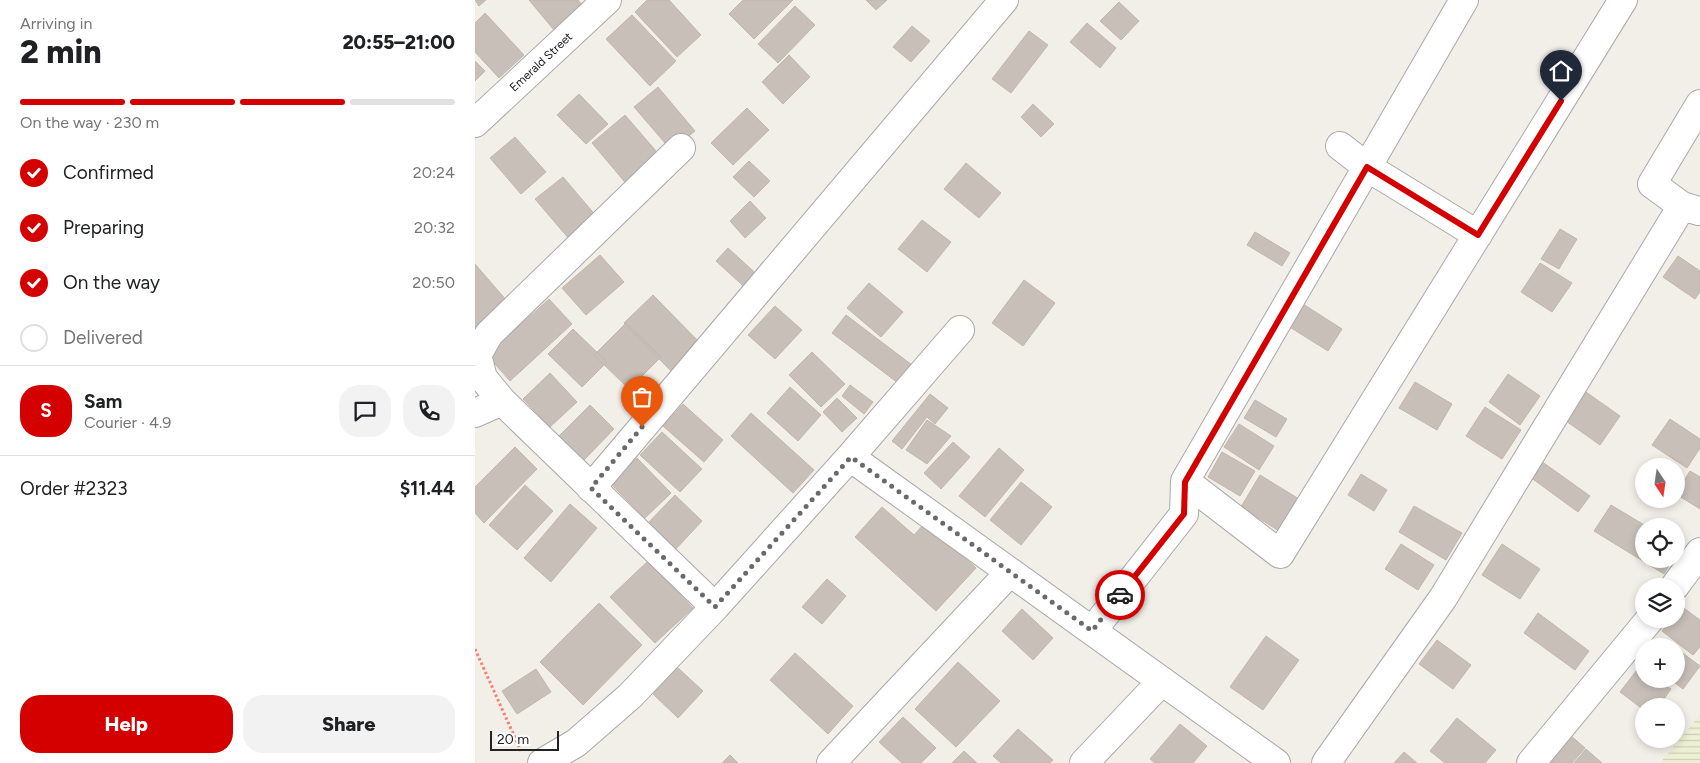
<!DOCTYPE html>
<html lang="en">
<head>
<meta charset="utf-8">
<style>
	body { margin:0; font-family:Figtree,sans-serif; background:#f2f2f2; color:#202124; height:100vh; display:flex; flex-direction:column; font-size:19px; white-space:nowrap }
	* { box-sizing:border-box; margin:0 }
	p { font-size:16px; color:#757577 }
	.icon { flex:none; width:28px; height:28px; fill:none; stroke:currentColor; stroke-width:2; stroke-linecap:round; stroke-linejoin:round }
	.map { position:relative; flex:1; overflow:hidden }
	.sheet { display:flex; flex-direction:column; background:#fff; width:475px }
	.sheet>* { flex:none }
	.needle { width:32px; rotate:167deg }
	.fabs { position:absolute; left:1160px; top:458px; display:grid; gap:10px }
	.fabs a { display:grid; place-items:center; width:50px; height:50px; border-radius:50%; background:#fff; box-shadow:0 2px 8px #0003; font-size:25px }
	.scale { position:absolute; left:15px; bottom:12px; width:69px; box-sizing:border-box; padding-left:5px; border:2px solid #222; border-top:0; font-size:14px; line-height:18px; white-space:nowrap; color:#222; -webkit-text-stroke:4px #fff; paint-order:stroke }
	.pin { position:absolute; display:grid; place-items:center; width:42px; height:42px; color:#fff; margin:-51px -21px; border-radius:50% 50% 50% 0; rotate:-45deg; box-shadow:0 0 5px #0007 }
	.pin .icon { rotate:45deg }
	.courier { position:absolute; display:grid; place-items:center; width:50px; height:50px; margin:-25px; border:4px solid #d40000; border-radius:50%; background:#fff; color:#222; box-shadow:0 1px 6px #0007 }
	.headline em { font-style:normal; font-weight:800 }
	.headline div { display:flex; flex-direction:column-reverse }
	.headline { display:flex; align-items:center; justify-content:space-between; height:85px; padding:0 20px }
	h1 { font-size:32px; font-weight:800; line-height:38px }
	.bar { display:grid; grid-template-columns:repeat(4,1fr); gap:8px 5px; align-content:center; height:60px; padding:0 20px }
	.bar i { height:6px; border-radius:4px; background:#e0e0e0 }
	.bar .selected { background:#d40000 }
	.bar p { grid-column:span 4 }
	.line { display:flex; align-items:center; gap:12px; padding:0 20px; border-top:1px solid #e0e0e0 }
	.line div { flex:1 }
	.round { display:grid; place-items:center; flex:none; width:52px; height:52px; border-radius:20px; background:#f2f2f2 }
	ol { padding:0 20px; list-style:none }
	li { display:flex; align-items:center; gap:15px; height:55px }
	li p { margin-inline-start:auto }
	li .icon { padding:5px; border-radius:50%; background:#d40000; color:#fff; stroke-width:4 }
	li:last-child { color:#757577 }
	li i { width:28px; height:28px; border:2px solid #e0e0e0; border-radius:50% }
	.button { display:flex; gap:10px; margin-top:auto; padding:10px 20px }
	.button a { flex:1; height:58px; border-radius:20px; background:#d40000; color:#fff; font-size:20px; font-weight:800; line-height:58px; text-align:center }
	.button a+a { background:#f2f2f2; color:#202124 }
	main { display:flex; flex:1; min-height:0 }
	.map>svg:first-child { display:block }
	.farmland { fill:url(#farmland-rules) }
	.building { fill:#c7bfb8; stroke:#c4b6ab }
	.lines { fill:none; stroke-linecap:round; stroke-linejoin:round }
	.minor-casing { stroke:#a9a9a9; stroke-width:30 }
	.path { stroke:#fa8072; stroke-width:3; stroke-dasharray:2.5 2.5; stroke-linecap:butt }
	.minor { stroke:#fff; stroke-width:28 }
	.done { stroke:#6b6a68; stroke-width:5; stroke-dasharray:0 9 }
	.route { stroke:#d40000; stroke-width:6 }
	.labels { text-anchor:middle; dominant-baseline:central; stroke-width:4; stroke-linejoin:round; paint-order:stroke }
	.street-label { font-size:12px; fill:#222; stroke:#fff }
</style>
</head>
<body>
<main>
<section class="sheet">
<div class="headline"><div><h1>2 min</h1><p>Arriving in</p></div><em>20:55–21:00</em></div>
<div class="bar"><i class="selected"></i><i class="selected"></i><i class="selected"></i><i></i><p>On the way · 230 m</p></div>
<ol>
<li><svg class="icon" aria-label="check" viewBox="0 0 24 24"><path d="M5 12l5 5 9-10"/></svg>Confirmed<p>20:24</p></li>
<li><svg class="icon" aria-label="check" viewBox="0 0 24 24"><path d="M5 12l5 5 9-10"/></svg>Preparing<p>20:32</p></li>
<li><svg class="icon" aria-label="check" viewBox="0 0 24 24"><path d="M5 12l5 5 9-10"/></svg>On the way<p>20:50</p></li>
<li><i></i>Delivered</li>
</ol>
<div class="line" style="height:90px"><b class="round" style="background:#d40000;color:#fff">S</b><div><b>Sam</b><p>Courier · 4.9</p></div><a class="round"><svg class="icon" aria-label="chat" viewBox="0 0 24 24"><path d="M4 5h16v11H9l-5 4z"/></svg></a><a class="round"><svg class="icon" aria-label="phone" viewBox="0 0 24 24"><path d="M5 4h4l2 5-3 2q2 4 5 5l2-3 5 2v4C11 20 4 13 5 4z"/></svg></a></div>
<div class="line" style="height:65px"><div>Order #2323</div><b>$11.44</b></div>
<div class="button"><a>Help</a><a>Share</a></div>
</section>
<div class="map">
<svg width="1225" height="763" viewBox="0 0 1225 763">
	<defs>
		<pattern id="farmland-rules" width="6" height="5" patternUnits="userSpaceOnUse" patternTransform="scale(1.25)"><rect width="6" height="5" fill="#eef0d5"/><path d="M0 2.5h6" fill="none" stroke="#ccceb7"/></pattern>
	</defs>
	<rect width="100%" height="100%" fill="#f2efe9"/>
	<path class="farmland" d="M1225 715V763H1185Z"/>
	<path class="building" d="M0 0H11L4 6Z
		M54 0H103L108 6 79 30Z
		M172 0H194L226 35 202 57 160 12Z
		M268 0H318L279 39 254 14Z
		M391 0H412L401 10Z
		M644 2 664 21 646 40 625 21Z
		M320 6 340 25 303 63 283 44Z
		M10 13 49 55 24 78 0 52V23Z
		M157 15 201 61 175 86 131 39Z
		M612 23 641 48 625 68 595 42Z
		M437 26 455 41 436 62 418 47Z
		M554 31 573 45 536 93 517 79Z
		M314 55 335 77 308 104 287 82Z
		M0 61 10 71 0 81Z
		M183 87 220 131 196 150 159 107Z
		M104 94 133 124 111 144 82 115Z
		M558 104 579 124 566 137 546 117Z
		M272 108 294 130 258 165 236 143Z
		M150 115 187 158 154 187 117 143Z
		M40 137 71 172 46 194 15 158Z
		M274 161 295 181 279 197 258 177Z
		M491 163 526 193 504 218 469 189Z
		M88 177 122 217 95 240 60 199Z
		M275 201 291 218 270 238 255 221Z
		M447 220 476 242 452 272 423 249Z
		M1085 229 1102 239 1084 269 1066 259Z
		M780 232 815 253 807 266 772 245Z
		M253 248 288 280 276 293 241 261Z
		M125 255 149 282 111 315 87 288Z
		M1203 256 1225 271V292L1220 299 1188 277Z
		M1065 263 1097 283 1077 312 1046 292Z
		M0 264 32 301 0 329Z
		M549 280 580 303 548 346 517 323Z
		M394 283 428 312 406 337 372 308Z
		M178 295 229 347 200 375 149 323Z
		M74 299 97 324 35 381 12 355Z
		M828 304 867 329 853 351 813 326Z
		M300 306 327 330 300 359 273 335Z
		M371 315 437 365 423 383 357 333Z
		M151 323 186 357 154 389 119 355Z
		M98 329 132 362 107 387 73 354Z
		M337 352 370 384 346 407 314 375Z
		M75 373 102 402 75 427 48 399Z
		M1033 374 1065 396 1045 425 1014 402Z
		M940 382 977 404 962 430 924 408Z
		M375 385 398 402 389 414 367 396Z
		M315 387 346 415 323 441 292 413Z
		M1111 392 1145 416 1125 445 1091 421Z
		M455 394 473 408 460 424 452 417 427 449 417 441Z
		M362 398 382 418 367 432 348 412Z
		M780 400 812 419 801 437 769 418Z
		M208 404 248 440 229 462 188 426Z
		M115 405 139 429 108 461 83 437Z
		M1010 407 1046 430 1027 459 991 436Z
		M276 413 339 470 318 493 256 436Z
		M1195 419 1225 439V448L1212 468 1177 445Z
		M452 420 476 436 452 464 431 450Z
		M764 424 799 446 784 470 749 447Z
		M187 432 227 469 205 492 165 455Z
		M478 442 495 457 466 489 449 473Z
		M40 447 62 469 9 523 0 513V487Z
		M524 448 549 470 510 517 484 496Z
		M747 452 780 471 765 496 733 477Z
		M162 458 196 493 170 518 136 484Z
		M1066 461 1115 496 1103 512 1055 477Z
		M1215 471 1225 477V509L1201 494Z
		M886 474 912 490 899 511 873 495Z
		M785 475 824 499 804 531 766 507Z
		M546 482 577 507 546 545 515 520Z
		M50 485 78 511 42 550 14 525Z
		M200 495 227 521 199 551 171 525Z
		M95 504 122 528 76 582 49 558Z
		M1136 505 1171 526H1169V559H1198L1189 574 1119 531Z
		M939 506 987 533 971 560 924 532Z
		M407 507 439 535 451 522 501 568 461 611 380 537Z
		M926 544 959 565 943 590 910 569Z
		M1027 544 1065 569 1045 599 1007 575Z
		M173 561 218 608 180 643 135 597Z
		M352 579 371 596 347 624 327 607Z
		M124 603 167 645 108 705 65 662Z
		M1206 606 1225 620V647L1218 655 1187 631 1196 619H1201V612Z
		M547 609 578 638 558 660 527 631Z
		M1063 613 1114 651 1100 670 1049 633Z
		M791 636 824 660 788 710 755 687Z
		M962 640 996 665 978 689 944 664Z
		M1201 648 1225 666 1208 689 1195 679H1201Z
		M320 653 378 706 353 734 295 680Z
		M483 662 525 701 481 747 440 709Z
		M1165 666 1169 669V679H1182L1196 689 1184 706H1169V710L1145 692Z
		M202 667 228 691 203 718 177 693Z
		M61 669 76 692 42 714 27 691Z
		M428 717 461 748 446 763H427L404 742Z
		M982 718 1021 750 1010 763H970L955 751Z
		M705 724 732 746 718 763H680L675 759Z
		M1087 728 1110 748 1097 763H1071Z
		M543 729 578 760 575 763H526L518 756Z
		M1111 749 1127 763H1099Z
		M489 751 502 763H477Z
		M929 752 942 763H919Z
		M255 755 263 763H247Z"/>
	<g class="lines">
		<defs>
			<path id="minor" d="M0 123 132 0
				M865 146 892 167 1003 235
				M206 148 14 334 2 355 8 378 27 401 240 607
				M1224 211 1207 206 1177 184 1225 104
				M0 413 27 401
				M375 457 801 763
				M710 481 805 554 1148 0
				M116 488 529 0
				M1200 586 1225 552
				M617 631 709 514 710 481 989 0
				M67 763 101 743 155 696 240 607 375 457 485 330
				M356 763 535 572
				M609 763 687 681
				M851 763 968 598 1207 206
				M1056 763 1175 619"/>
		</defs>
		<use href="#minor" class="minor-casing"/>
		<path class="path" d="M0 649 46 751"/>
		<use href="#minor" class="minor"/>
	</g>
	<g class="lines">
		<path class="done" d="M167 427 116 488 240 607 376 457 617 631 645 595"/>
		<path class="route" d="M645 595 709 514 710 482 892 167 1003 235 1086 101"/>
	</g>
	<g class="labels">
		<g class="street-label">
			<text transform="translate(66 62) rotate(-43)">Emerald Street</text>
		</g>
	</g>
</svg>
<div class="fabs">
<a><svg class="needle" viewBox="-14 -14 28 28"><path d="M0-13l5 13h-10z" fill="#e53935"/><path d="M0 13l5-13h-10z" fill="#757577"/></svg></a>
<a><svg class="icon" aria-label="locate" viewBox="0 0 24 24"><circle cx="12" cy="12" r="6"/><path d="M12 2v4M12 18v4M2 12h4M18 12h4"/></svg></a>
<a><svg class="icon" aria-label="layers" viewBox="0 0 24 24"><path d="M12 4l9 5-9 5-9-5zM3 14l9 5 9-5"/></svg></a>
<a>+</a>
<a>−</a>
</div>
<div class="scale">20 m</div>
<div class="pin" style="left:167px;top:427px;background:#ea580c"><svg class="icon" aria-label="bag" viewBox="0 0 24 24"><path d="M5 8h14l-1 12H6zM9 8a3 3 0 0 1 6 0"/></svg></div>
<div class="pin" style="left:1086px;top:101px;background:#1f2937"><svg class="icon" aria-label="home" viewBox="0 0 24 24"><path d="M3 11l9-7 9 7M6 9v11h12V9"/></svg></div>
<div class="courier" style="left:645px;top:595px"><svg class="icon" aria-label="car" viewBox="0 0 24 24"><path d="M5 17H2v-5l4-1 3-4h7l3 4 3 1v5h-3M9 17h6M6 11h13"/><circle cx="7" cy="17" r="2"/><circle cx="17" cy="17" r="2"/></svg></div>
</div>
</main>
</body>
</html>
